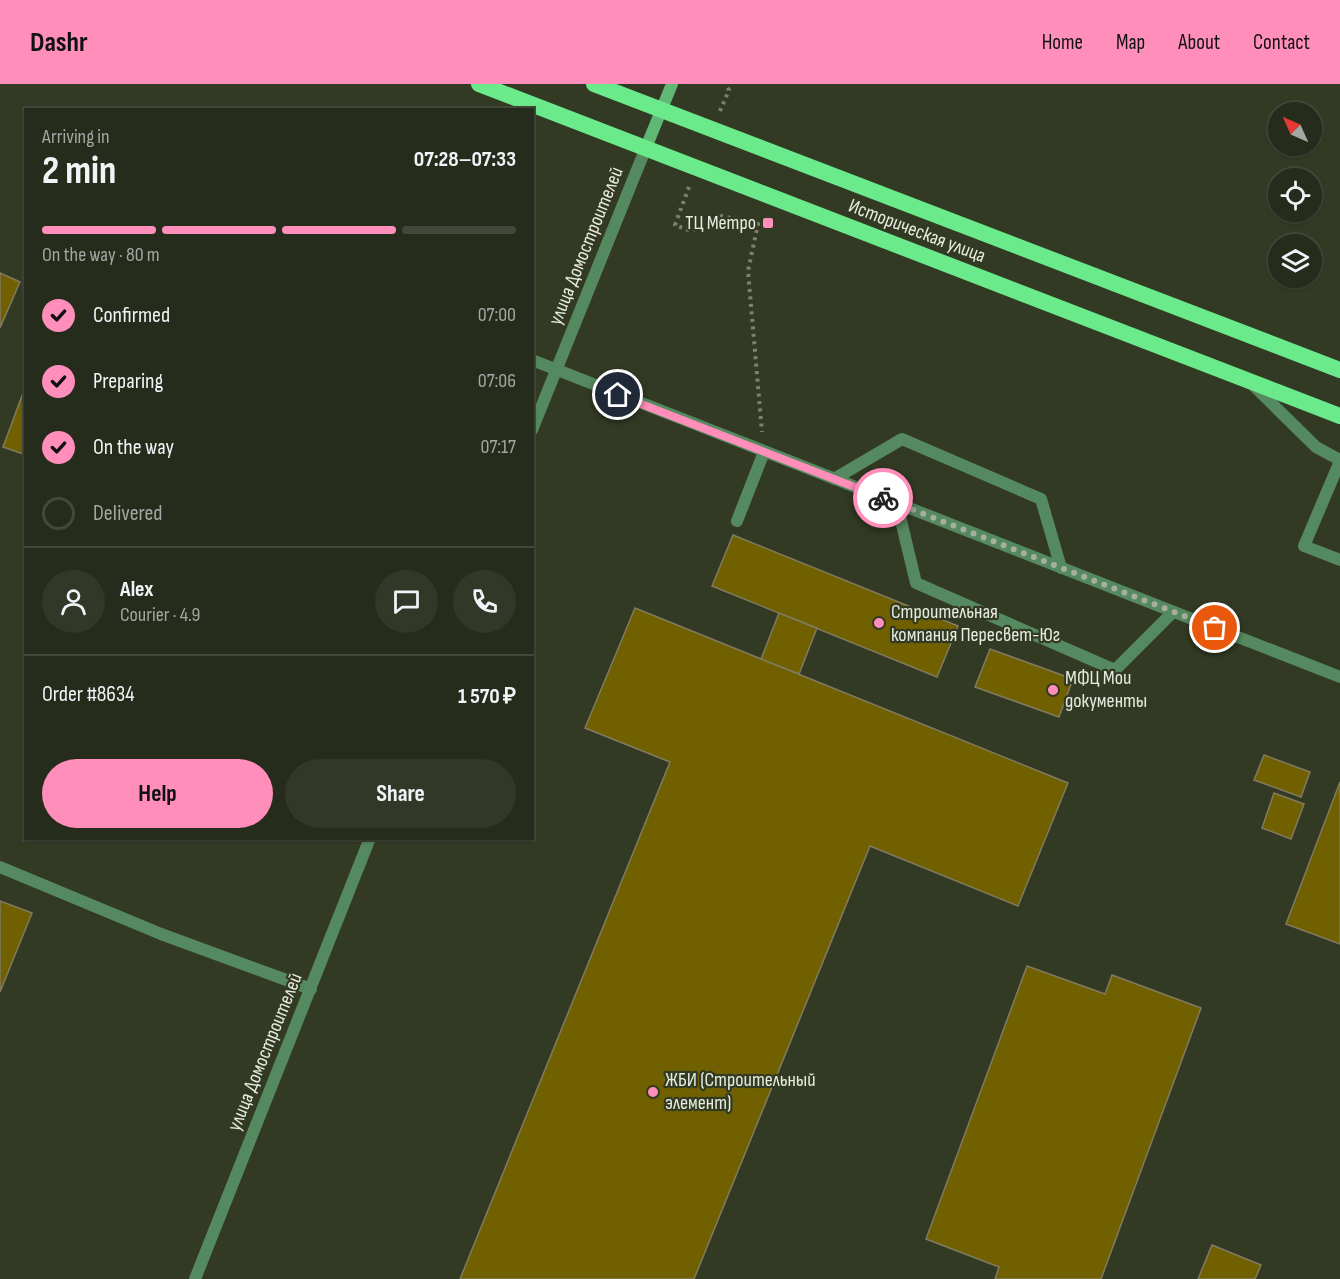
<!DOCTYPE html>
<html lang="en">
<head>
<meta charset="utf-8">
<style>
	body { margin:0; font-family:"Sofia Sans Condensed",sans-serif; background:#323828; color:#f1f3f6; height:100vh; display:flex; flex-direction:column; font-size:22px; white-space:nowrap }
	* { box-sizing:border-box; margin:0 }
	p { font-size:20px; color:#a4a7a3 }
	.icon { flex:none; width:33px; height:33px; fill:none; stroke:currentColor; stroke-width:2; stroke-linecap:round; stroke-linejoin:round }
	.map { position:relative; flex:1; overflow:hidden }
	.drawer { position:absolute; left:24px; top:24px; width:510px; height:732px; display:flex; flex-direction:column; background:#262c1b; border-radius:0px; box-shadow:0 2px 4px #0004,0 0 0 2px #42483a }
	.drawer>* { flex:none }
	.needle { width:39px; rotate:315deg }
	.buttons { position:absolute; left:1268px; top:18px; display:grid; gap:12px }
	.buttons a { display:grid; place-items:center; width:54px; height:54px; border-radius:50%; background:#262c1b; box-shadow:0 2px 4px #0004,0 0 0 2px #42483a; font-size:30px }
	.pin { position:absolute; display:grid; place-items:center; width:51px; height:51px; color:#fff; margin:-26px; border:3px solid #fff; border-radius:50%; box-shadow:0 2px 6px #0007 }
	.courier { position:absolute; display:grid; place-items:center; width:60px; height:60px; margin:-30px; border:4px solid #ff8ebb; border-radius:50%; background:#fff; color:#222; box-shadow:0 2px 8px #0007 }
	.headline em { font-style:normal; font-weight:700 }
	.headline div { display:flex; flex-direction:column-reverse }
	.headline { display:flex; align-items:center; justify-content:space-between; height:102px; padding:0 18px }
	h1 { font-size:39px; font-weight:700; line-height:45px }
	.bar { display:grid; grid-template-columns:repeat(4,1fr); gap:9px 6px; align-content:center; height:72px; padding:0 18px }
	.bar i { height:8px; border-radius:4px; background:#42483a }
	.bar .on { background:#ff8ebb }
	.bar p { grid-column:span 4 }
	.line { display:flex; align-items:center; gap:15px; padding:0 18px; border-top:2px solid #42483a }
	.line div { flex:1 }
	.round { display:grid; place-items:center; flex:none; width:63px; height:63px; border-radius:32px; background:#323828 }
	ol { padding:0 18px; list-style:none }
	li { display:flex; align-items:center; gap:18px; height:66px }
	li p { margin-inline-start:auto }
	li .icon { padding:6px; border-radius:50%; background:#ff8ebb; color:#111; stroke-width:4 }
	li:last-child { color:#a4a7a3 }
	li i { width:33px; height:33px; border:3px solid #42483a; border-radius:50% }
	.action { display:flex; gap:12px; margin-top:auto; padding:12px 18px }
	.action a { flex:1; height:69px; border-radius:36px; background:#ff8ebb; color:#111; font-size:24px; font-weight:700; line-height:69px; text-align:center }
	.action a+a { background:#323828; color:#f1f3f6 }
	header { display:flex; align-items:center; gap:36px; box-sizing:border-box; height:84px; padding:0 30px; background:#ff8ebb; color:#111 }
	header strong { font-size:28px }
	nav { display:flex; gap:33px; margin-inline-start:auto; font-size:21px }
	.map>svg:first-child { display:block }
	.building { fill:#706000; stroke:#807b60; stroke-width:1.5 }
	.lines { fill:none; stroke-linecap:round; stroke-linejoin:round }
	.path { stroke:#7c826f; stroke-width:4; stroke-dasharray:3 4.5; stroke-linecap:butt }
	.service { stroke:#558960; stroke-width:12 }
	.minor { stroke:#558960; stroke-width:12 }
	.secondary { stroke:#61b774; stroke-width:12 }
	.trunk { stroke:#6aea8b; stroke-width:16 }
	.done { stroke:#a8ae9d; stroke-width:6; stroke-dasharray:0 10.8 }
	.route { stroke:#ff8ebb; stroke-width:8 }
	.poi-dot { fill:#ff8ebb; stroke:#333a24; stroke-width:2 }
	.labels { text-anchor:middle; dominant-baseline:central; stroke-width:4.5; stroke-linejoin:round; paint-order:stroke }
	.poi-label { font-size:20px; fill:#e7ecde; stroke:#333a24; text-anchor:start }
	.street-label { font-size:20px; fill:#e7ecde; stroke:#333a24 }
</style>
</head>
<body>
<header>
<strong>Dashr</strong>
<nav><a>Home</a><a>Map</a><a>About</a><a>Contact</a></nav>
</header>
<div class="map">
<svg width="1340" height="1195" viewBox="0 0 1340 1195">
	<rect width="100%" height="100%" fill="#333a24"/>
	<path class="building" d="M0 189 20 198 0 244Z
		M26 301V371L3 363Z
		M733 451 958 542 937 593 712 502Z
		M635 524 1068 699 1018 822 870 762 694 1195H460L670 678 585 644Z
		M779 529 817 544 799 590 761 575Z
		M990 565 1073 595 1059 633 975 603Z
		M1264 671 1310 688 1301 713 1254 696Z
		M1340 698V860L1286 840Z
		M1274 709 1304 720 1291 755 1262 744Z
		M0 817 32 829 0 908Z
		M1027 882 1105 910 1112 891 1201 924 1101 1195H995L999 1183 926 1155Z
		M1212 1161 1261 1181 1255 1195H1198Z"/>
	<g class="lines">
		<path class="path" d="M720 27 729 6 725 0
			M689 103 675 141 691 147 722 132 758 140 748 187 762 348"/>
		<path class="service" d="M532 276 1340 593
			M1253 301 1316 363 1340 376
			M1340 377 1304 462 1340 476
			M834 395 902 355 1041 415 1061 484
			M897 420 916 499 1115 586 1173 528
			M737 437 764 368
			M0 783 161 850 311 905"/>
		<path class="minor" d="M532 346 645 66
			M195 1195 370 754"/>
		<path class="secondary" d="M645 66 672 0"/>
		<path class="trunk" d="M479 0 1340 332
			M594 0 1340 286"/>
	</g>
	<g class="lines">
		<path class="done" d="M883 414 1215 544"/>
		<path class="route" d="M618 311 883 414"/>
	</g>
	<g class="poi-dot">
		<rect x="762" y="133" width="12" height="12" rx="3"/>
		<circle cx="879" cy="539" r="6"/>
		<circle cx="1053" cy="606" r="6"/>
		<circle cx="653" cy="1008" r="6"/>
	</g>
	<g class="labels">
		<g class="poi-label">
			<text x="756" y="139" text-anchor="end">ТЦ Метро</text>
			<text x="891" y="528">Строительная<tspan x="891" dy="23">компания Пересвет-Юг</tspan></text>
			<text x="1065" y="594">МФЦ Мои<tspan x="1065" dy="23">документы</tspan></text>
			<text x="665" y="996">ЖБИ (Строительный<tspan x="665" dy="23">элемент)</tspan></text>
		</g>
		<g class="street-label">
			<text transform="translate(917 147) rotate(21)">Историческая улица</text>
			<text transform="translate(586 162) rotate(-68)">улица Домостроителей</text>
			<text transform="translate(265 968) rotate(-68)">улица Домостроителей</text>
		</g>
	</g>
</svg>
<div class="buttons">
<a><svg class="needle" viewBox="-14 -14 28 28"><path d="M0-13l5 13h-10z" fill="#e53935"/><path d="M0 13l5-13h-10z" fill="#a4a7a3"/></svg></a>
<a><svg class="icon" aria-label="locate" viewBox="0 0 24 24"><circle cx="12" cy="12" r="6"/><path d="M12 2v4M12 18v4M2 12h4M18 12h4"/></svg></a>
<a><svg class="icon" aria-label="layers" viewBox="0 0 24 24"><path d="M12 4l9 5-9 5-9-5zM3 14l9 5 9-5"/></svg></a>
</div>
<div class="pin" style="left:1215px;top:544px;background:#ea580c"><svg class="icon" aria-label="bag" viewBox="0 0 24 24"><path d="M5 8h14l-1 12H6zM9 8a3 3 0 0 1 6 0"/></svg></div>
<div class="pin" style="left:618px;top:311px;background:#1f2937"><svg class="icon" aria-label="home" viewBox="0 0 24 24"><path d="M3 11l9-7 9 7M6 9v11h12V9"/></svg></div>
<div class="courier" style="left:883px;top:414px"><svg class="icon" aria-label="bike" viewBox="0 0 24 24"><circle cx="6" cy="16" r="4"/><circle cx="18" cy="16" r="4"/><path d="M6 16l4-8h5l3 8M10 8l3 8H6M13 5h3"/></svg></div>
<section class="drawer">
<div class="headline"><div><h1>2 min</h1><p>Arriving in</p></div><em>07:28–07:33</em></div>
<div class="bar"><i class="on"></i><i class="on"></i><i class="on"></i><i></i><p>On the way · 80 m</p></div>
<ol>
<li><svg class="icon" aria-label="check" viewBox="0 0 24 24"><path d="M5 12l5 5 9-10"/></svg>Confirmed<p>07:00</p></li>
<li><svg class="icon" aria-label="check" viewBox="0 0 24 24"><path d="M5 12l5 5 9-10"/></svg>Preparing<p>07:06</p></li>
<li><svg class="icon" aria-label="check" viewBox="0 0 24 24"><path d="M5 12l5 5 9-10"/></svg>On the way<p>07:17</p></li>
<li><i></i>Delivered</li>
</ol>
<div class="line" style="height:108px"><a class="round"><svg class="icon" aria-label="person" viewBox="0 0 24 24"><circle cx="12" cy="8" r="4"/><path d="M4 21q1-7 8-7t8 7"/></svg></a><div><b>Alex</b><p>Courier · 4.9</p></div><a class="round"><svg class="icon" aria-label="chat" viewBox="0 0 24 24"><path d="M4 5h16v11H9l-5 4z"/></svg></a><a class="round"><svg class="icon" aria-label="phone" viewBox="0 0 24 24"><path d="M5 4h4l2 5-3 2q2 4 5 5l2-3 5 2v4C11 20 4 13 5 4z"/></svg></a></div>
<div class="line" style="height:78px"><div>Order #8634</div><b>1 570 ₽</b></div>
<div class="action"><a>Help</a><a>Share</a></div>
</section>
</div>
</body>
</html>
